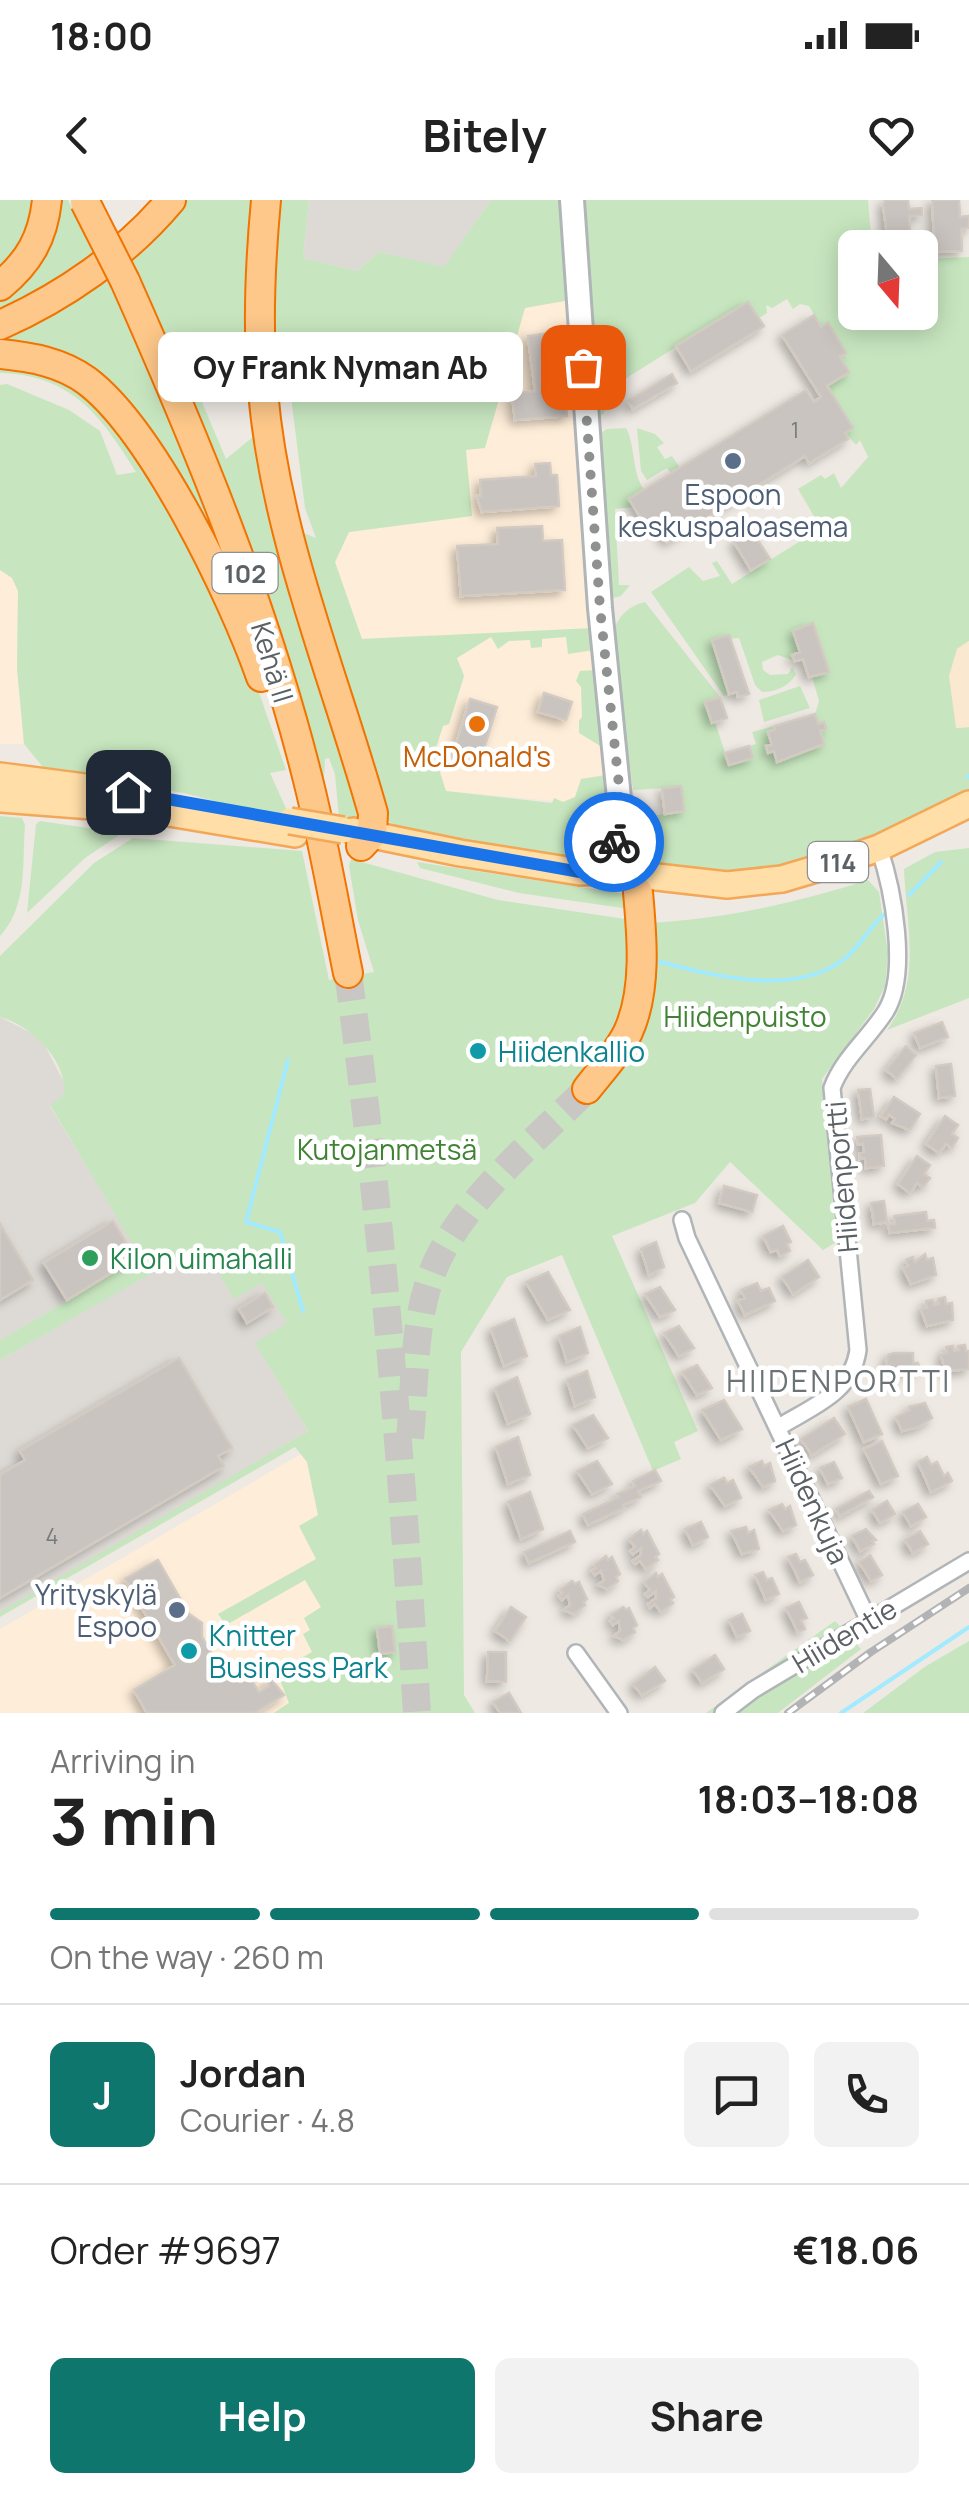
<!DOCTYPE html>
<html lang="en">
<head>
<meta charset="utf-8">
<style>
	body { margin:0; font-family:Manrope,sans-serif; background:#f2f2f2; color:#222; height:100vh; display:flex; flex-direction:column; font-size:38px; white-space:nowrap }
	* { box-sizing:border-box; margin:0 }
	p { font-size:32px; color:#767676 }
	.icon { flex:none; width:55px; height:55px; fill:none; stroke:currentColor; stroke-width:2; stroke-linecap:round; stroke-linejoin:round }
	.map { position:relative; height:1513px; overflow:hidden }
	.sheet { display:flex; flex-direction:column; background:#fff; flex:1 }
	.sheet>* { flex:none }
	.needle { width:65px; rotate:161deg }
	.controls { position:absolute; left:838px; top:30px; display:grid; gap:20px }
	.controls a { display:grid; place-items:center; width:100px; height:100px; border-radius:15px; background:#fff; box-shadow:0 5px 25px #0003; font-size:50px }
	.pin { position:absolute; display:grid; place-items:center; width:85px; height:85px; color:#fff; margin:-42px; border-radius:20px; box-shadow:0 5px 15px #0006 }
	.courier { position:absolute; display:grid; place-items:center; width:100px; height:100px; margin:-50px; border:8px solid #1a73e8; border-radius:50%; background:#fff; color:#222; box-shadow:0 2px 12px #0007 }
	.bubble { position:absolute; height:70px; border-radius:15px; background:#fff; box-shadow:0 5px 25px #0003; font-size:32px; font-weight:700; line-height:70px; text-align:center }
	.overview em { font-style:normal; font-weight:700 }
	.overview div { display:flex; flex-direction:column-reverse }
	.overview { display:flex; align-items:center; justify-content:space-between; height:170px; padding:0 50px }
	h1 { font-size:65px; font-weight:700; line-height:75px }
	.bar { display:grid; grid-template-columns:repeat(4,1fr); gap:15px 10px; align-content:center; height:120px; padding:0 50px }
	.bar i { height:12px; border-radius:8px; background:#e0e0e0 }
	.bar .active { background:#0f766e }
	.bar p { grid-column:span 4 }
	.line { display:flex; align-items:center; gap:25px; padding:0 50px; border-top:2px solid #e0e0e0 }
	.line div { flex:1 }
	.round { display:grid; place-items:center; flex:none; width:105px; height:105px; border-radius:15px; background:#f2f2f2 }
	.cta { display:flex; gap:20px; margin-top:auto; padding:20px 50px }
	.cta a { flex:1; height:115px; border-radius:15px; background:#0f766e; color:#fff; font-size:40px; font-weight:700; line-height:115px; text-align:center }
	.cta a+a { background:#f2f2f2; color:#222 }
	.status { display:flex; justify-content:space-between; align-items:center; height:70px; padding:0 50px; background:#fff; direction:ltr }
	.status svg { height:28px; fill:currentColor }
	header { display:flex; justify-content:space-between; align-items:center; height:130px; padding:0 50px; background:#fff; font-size:45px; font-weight:700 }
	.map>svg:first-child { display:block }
	.commercial { fill:#feedd8 }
	.industrial { fill:#ddd9d5 }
	.green { fill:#c7e6bf }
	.sand { fill:#fbe8d1 }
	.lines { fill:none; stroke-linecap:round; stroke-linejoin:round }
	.stream { stroke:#a2eaff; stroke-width:4 }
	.building { fill:#c9c4c0; stroke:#d3cac1; stroke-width:2.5; filter:url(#shadow) }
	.highway-tunnel { stroke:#c9c7c3; stroke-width:28; stroke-dasharray:28 14; stroke-linecap:butt }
	.street-casing { stroke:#b1b5b8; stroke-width:20 }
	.secondary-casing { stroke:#b0b5b8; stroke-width:28 }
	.primary-casing { stroke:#f3a757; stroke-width:30 }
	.highway-casing { stroke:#f17300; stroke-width:32 }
	.street { stroke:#fff; stroke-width:15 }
	.secondary { stroke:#fff; stroke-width:22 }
	.primary { stroke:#ffdea7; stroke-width:25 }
	.highway { stroke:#fec88a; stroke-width:28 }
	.rail-casing { stroke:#b2b3b4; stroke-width:8 }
	.rail { stroke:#fff; stroke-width:4; stroke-dasharray:11; stroke-linecap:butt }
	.primary-bridge-casing { stroke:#f3a757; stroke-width:30; stroke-linecap:butt }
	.highway-bridge-casing { stroke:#f17300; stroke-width:32; stroke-linecap:butt }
	.primary-bridge { stroke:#ffdea7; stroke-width:25 }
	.highway-bridge { stroke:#fec88a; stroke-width:28 }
	.done { stroke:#8e9190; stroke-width:10; stroke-dasharray:0 18 }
	.route { stroke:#1a73e8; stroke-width:12 }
	.service-dot { fill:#5c6f8a; stroke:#fff; stroke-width:4 }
	.food-dot { fill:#e8710a; stroke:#fff; stroke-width:4 }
	.culture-dot { fill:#0f9aa8; stroke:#fff; stroke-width:4 }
	.leisure-dot { fill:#2e9e5b; stroke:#fff; stroke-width:4 }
	.labels { text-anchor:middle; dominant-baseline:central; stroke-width:9; stroke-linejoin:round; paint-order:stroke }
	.number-label { font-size:22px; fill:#767a7b }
	.shield { fill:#fff; stroke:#8c9092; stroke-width:2.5 }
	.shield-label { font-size:25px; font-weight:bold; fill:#5b6164 }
	.service-label { font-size:28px; fill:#4e5e75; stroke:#fff }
	.street-label { font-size:28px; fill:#5b6164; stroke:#fff }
	.food-label { font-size:28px; fill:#c56008; stroke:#fff }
	.park-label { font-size:28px; fill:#408333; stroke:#fff }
	.culture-label { font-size:28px; fill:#0d838f; stroke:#fff; text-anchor:start }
	.leisure-label { font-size:28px; fill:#27864d; stroke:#fff; text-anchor:start }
	.neighbourhood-label { font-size:30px; letter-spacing:2.5px; fill:#6c7376; stroke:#fff }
</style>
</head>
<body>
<div class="status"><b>18:00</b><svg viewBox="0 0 49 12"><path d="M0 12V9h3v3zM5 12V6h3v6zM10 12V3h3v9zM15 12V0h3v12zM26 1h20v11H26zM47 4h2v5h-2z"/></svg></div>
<header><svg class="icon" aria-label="back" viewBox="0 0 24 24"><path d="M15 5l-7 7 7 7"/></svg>Bitely<svg class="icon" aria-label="heart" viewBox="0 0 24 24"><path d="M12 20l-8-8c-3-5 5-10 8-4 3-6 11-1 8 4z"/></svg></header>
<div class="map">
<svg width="969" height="1513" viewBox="0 0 969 1513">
	<defs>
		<filter id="shadow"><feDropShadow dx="-4.5" dy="4.5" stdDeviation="5" flood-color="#0004"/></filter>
	</defs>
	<rect width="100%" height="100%" fill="#eee9e3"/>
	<path class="commercial" d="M570 100 608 574 581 579 575 597 563 602 446 591 434 554 443 526 449 523 464 477 463 470 432 435 361 439 335 362 349 332 472 316 465 249 485 247 525 107Z
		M0 370 12 378 18 391 17 468 24 544H0Z
		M301 1254 307 1262 318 1315 317 1359 218 1414 227 1424 305 1380 321 1408 304 1418 310 1430 313 1452 285 1487 289 1503 274 1513H0V1429Z"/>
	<path class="industrial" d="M309 0H491L444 68 379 52 357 71 303 58Z
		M0 817 41 838 65 884 63 896 50 906 142 1058 0 1140Z
		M229 1028 288 1124 256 1144 308 1231 0 1415V1160Z"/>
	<path class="green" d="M0 0H40L34 28 0 73Z
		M55 0H68L99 62 0 120V90Z
		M180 0H259L249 166 185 162 226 259 253 237 285 363 363 616 358 625 339 618 335 574 329 558 325 559 324 579 321 577 126 55Z
		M274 0H309L303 58 357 71 379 52 444 67 491 0H565L570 100 525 108 485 248 466 250 472 316 349 332 335 362 362 439 593 428 594 450 568 454 566 437 542 439V447L531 448 530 440 509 441 498 449 491 437 457 458 464 476 449 524 443 526 434 554 446 591 552 603 554 598 563 602 575 597 581 579 608 575 609 639 586 658 403 632 387 620 381 610 296 330 316 338 305 308 291 197 274 193 269 73Z
		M586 0H868L872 47 855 48V112H920V48L889 47 924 46 925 59 969 57V441L957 449V528L969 527V596C903 630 803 675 728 677 707 677 686 674 666 673L647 645 636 609H649L651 616 684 611 681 587 633 590 613 433C617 417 628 406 645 402L720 497 705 503 712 522H715L729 565 753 558 749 546 756 544 752 532 774 526 775 529 768 532 772 545 767 546 768 553 774 551 777 562 824 545 820 531 826 529 824 522 818 524 815 514 819 501 812 477 829 471 813 424 797 429 800 452 793 455 795 461 778 455 762 462 763 470 770 475 788 474 792 467 796 474C790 486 775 492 762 492L755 485 739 438 713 440 729 494 724 496 651 392 689 367 703 381 720 376 712 363 717 361 732 384 821 328 798 289 821 275 825 279 834 273 841 288 868 257 860 240 856 245 845 233 853 227 827 186 840 157 846 152 828 123 821 127 809 106 800 104 793 109 787 99 772 108 766 105 767 113 759 118 748 102 612 187 622 201 617 205H607L603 215 597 213Z
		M104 72 172 221 230 375 141 226 0 144V132Z
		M0 162H19L94 195 159 281 248 461 286 570 270 573 289 615 229 605 184 593 47 572 24 544 17 468 18 391 12 378 0 370V185L7 184 69 210 100 231 117 275 136 272C101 216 72 175 0 173Z
		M626 228C636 247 631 270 644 290L629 299 634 307 615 309 619 385H630L621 396 613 398 599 234 607 229Z
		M637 228 655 234 664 243 657 247 665 259 672 256 680 268 671 273 667 268 647 280 641 271Z
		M596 470 605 546 602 547 579 533V521L582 517 581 487 576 481 580 471Z
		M800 486 810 508 764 522 759 500Z
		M0 616 22 618 25 625C22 664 28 706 0 736Z
		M40 621 122 633 85 658 27 713 36 624Z
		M133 638 302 651 329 780 374 772 358 720 349 666 351 659 498 700 632 720C631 790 633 824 585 880V886L591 892 597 890 612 872 640 827 650 769 649 723C725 719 796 703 868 680L879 692 888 753 885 786 874 809 822 879 840 1040 823 1050 730 962 695 1003 612 1036 698 1231 674 1242 681 1259 653 1271 562 1055 507 1077 461 1152 464 1495 475 1513H274L289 1503 277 1472 312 1452 303 1434 310 1430 304 1418 321 1407 305 1380 226 1425 218 1414 316 1359 299 1326 318 1315 307 1262 295 1247 0 1417V1412L308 1231 255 1143 287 1123 262 1083 234 1099 201 1045 0 1160V1140L141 1058 50 905 63 896C70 862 30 825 0 817V756L94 663Z
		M969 648V798L887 830C923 781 906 726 904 669L935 652Z
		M417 662 626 694 629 709 519 693 420 668Z
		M835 1421 861 1449 778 1513H706Z
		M969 1441V1513H863L926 1466Z"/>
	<path class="sand" d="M969 441V527L956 528 949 476 957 449Z"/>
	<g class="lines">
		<path class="stream" d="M967 577 969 576
			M909 695 941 662
			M660 762C715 776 795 797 844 759 861 746 870 725 887 712
			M288 860 246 1022 280 1032 303 1111
			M841 1513 969 1427"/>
	</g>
	<path class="building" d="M885 0H908L909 9 922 8V15L909 16 910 34 885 39 884 34H887L883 5Z
		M932 0H959L960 17 969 16V28L961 29 962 51 935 52Z
		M748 102 764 126 691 171 676 146Z
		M814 115 821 127 828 123 846 153 840 157 849 172 827 186 853 228 845 233 848 239 809 263 805 256 760 284 766 294 759 299 750 291 667 342 653 319 645 325 629 299 806 190 814 202 821 197 782 135Z
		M558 132 567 216 515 220 512 194 535 191 528 136Z
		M672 174 677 183 633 209 628 201Z
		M550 263 551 275H557L559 306 482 312 477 296H481L480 280 536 276 535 264Z
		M542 326 543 341 562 340 565 390 461 396 457 346 498 344 497 328Z
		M752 331 770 359 751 370 734 342Z
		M813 423 829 472 809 477 803 459 795 461 792 455 800 452 793 431Z
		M729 435 749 494 738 497 737 492 729 494 712 440Z
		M544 493 572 502 566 520 538 512Z
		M720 497 727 518 712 523 705 502Z
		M470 499 497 507 481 559 454 551Z
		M815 514 818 524 824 522 826 529 820 531 824 544 777 562 774 551 768 553 766 546 772 545 768 532 775 529 774 526Z
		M749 546 753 558 729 565 725 553Z
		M681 586 684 611 665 614 662 589Z
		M942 822 948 837 920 848 914 833Z
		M906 846 916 855 897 879 886 870Z
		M951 864 955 896 939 898 936 866Z
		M870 889 874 917 862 919 858 890Z
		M894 897 920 914 910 930 892 923 895 919 889 915 886 919 881 916Z
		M945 916 958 925 952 934 958 938 952 948 946 944 939 953 926 944Z
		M881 935 884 966 866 968 865 958 860 959V953L864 952 863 944H858L857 937Z
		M917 956 930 965 924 974 930 978 923 987 917 983 910 993 898 984Z
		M724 986 757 995 752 1012 719 1003Z
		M884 1001 887 1022 874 1024 871 1003Z
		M926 1012 927 1021 934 1020 935 1028 890 1033 888 1024H895L894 1016Z
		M113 1021 135 1058 67 1100 44 1063Z
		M0 1024 33 1080 0 1100Z
		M783 1026 791 1042 787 1044 790 1051 780 1056 777 1050 771 1052 763 1036Z
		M656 1042 664 1067 649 1075 641 1049Z
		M925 1054 927 1060 933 1058 936 1075 911 1084 903 1068 908 1066 906 1060 913 1057 915 1062Z
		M808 1060 819 1077 793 1094 782 1077Z
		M548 1072 570 1110 548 1120 526 1082Z
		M757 1083 761 1091 769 1088 775 1101 745 1115 738 1101 745 1098 741 1090Z
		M660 1087 675 1110 660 1117 645 1094Z
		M265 1093 273 1107 247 1123 239 1109Z
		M945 1097 946 1104 952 1103 953 1120 927 1126 921 1109 927 1108 926 1101 933 1100 934 1105 939 1104 938 1099Z
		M514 1119 527 1156 504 1166 491 1129Z
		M679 1126 694 1148 679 1156 664 1133Z
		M580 1127 588 1153 567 1162 559 1136Z
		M965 1145 966 1151H969V1169L945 1171 941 1154 947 1153 946 1147 953 1146 954 1151 959 1150 958 1146Z
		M894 1153H913V1163H918L919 1170 885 1173 888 1155Z
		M179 1158 232 1248 218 1256 224 1266 0 1398V1275L25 1260 20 1251Z
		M697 1165 712 1188 697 1195 682 1172Z
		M587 1171 595 1197 575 1206 567 1180Z
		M517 1177 530 1214 508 1224 495 1188Z
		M866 1199 882 1234 864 1242 848 1207Z
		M724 1200 742 1229 721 1240 702 1210Z
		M925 1203 932 1218 918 1227 902 1231 896 1217 910 1210 909 1207Z
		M593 1215 608 1238 588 1248 573 1225Z
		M834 1218 845 1234 812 1255 801 1239Z
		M518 1237 530 1275 508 1284 496 1247Z
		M882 1241 898 1276 881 1284 864 1249Z
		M927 1257 931 1265 937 1262 944 1276 948 1273 952 1281 931 1292 918 1262Z
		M597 1261 612 1284 592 1294 577 1271Z
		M762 1261 764 1266 770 1263 775 1281 763 1287 749 1267Z
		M834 1262 842 1278 828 1284 820 1268Z
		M655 1270 661 1281 638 1291 641 1297 623 1305 624 1308 588 1325 583 1314 619 1297 617 1294 635 1286 633 1281Z
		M724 1278 727 1283 733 1280 741 1298 725 1306 710 1285Z
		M869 1291 873 1297 840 1316 836 1309Z
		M530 1292 543 1329 521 1339 508 1302Z
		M887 1301 895 1314 880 1323 872 1310Z
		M782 1304 785 1309 790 1306 796 1325 783 1331 769 1310Z
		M918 1304 926 1317 911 1326 903 1312Z
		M701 1322 708 1337 693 1345 685 1329Z
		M746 1327 748 1333 754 1330 759 1349 742 1354 731 1331Z
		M866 1329 876 1340 872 1341 874 1344 860 1351 852 1336Z
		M641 1330 643 1334 647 1331 659 1354 655 1357 658 1360 646 1369 640 1361 635 1364 633 1361 641 1355V1348L633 1354 630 1351 635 1347 629 1339Z
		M570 1331 575 1342 529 1363 524 1352Z
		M920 1331 928 1344 913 1353 905 1340Z
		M796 1354 800 1362 805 1360 813 1375 800 1382 788 1357Z
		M870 1355 882 1375 871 1381 859 1362Z
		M606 1356 608 1360 612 1357 620 1374 616 1377 618 1381 607 1389 598 1385 604 1380 601 1371 595 1375 592 1371 596 1368 594 1365Z
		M158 1360 189 1414 202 1423V1437L227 1480 237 1474 241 1482 251 1479 259 1492 269 1486 266 1481 271 1479 284 1495 255 1513H147L134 1490 175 1465 125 1379Z
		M763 1372 767 1380 772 1378 779 1394 766 1400 755 1375Z
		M656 1373 658 1377 662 1374 674 1397 670 1400 673 1403 661 1412 655 1404 650 1408 648 1404 656 1398V1391L648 1397 645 1394 650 1390 644 1382Z
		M572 1381 575 1384 579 1382 587 1399 583 1402 585 1405 574 1414 564 1410 570 1405 568 1395 562 1400 559 1396 563 1393 560 1390Z
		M799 1402 807 1418 801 1420 805 1429 798 1432 786 1408Z
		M511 1407 526 1417 510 1441 495 1431Z
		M623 1407 626 1410 629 1408 637 1425 633 1428 635 1432 623 1440 614 1436 620 1431 619 1421 613 1425 610 1421 614 1418 611 1415Z
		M742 1414 750 1431 737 1437 729 1420Z
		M392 1426 395 1452 380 1454 377 1428Z
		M488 1452H506V1482L487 1481Z
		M715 1455 724 1469 702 1483 693 1470Z
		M655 1467 665 1481 642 1495 633 1484Z
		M509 1493 521 1513H500L493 1502Z"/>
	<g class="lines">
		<path class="highway-tunnel" d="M348 773C382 1018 402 1266 417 1513
			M410 1238C415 1188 413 1133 428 1085 450 1010 533 943 587 889"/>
		<defs>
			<path id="street" d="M682 1020 687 1038 868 1419
				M779 1227C813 1206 852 1193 858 1150L832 888C843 858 869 838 886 811 909 773 893 689 879 648
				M576 1453 619 1513
				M723 1513 753 1490 969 1361"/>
			<path id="secondary" d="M572 0 600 408 625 658 628 674 637 689"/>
			<path id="primary" d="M0 576 123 592
				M0 599 157 611 295 634
				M353 631 460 653 580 672 604 671 727 685 782 679 829 665 879 648 969 604
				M580 672 607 656 623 623"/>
			<path id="highway" d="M266 0C260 64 257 127 263 191 275 336 334 474 373 613L372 634 361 646
				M125 81C197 243 265 407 308 580 324 643 335 709 348 773
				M0 86C29 62 43 38 47 0
				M0 125C63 97 126 54 171 0
				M0 154C31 157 61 162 87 181 153 231 233 397 261 477
				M587 889C601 871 618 853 628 832 647 791 642 736 638 692"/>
		</defs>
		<use href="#street" class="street-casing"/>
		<use href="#secondary" class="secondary-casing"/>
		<use href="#primary" class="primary-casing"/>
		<use href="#highway" class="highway-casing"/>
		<use href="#street" class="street"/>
		<use href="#secondary" class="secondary"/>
		<use href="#primary" class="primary"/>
		<use href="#highway" class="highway"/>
		<defs>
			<path id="rail" d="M788 1513 871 1452 969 1388"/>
		</defs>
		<use href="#rail" class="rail-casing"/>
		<use href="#rail" class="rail"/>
		<defs>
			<path id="primary-bridge" d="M290 621 343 630"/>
			<path id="highway-bridge" d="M85 2 125 81"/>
		</defs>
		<use href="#primary-bridge" class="primary-bridge-casing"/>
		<use href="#highway-bridge" class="highway-bridge-casing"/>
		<use href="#primary-bridge" class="primary-bridge"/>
		<use href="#highway-bridge" class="highway-bridge"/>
	</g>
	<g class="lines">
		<path class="done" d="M583 167 600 408 623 623 614 642"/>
		<path class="route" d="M128 592 580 672 607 656 614 642"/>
	</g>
	<g class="service-dot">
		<circle cx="733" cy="261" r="10"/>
		<circle cx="177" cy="1410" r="10"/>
	</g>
	<circle class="food-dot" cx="477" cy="524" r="10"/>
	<g class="culture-dot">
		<circle cx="478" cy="851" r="10"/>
		<circle cx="189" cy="1451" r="10"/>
	</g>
	<circle class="leisure-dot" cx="90" cy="1058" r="10"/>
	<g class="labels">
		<g class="number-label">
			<text x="795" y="230">1</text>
			<text x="52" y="1336">4</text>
		</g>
		<g class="shield">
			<rect x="212.5" y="353" width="65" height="40" rx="8"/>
			<rect x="808" y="642" width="60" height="40" rx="8"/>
		</g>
		<g class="shield-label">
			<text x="245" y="373">102</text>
			<text x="838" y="662">114</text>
		</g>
		<g class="service-label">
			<text x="733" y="294">Espoon<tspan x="733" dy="32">keskuspaloasema</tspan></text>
			<text x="157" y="1394" text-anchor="end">Yrityskylä<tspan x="157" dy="32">Espoo</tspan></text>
		</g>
		<g class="street-label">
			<text transform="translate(273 462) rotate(73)">Kehä II</text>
			<text transform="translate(841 977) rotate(-95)">Hiidenportti</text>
			<text transform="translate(813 1301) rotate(65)">Hiidenkuja</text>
			<text transform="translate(844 1435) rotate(-31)">Hiidentie</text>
		</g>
		<g class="food-label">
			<text x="477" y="556">McDonald's</text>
		</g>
		<g class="park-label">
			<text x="745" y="816">Hiidenpuisto</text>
			<text x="387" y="949">Kutojanmetsä</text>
		</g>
		<g class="culture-label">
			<text x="498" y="851">Hiidenkallio</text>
			<text x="209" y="1435">Knitter<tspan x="209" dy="32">Business Park</tspan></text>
		</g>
		<g class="leisure-label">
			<text x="110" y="1058">Kilon uimahalli</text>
		</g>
		<g class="neighbourhood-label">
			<text x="839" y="1180">HIIDENPORTTI</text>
		</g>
	</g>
</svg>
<div class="controls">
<a><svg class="needle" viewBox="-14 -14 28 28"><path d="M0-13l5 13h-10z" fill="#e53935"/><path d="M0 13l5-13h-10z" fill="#767676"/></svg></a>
</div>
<div class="pin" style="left:583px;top:167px;background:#ea580c"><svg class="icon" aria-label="bag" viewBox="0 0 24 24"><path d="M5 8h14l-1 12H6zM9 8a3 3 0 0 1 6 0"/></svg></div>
<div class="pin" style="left:128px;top:592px;background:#1f2937"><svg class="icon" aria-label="home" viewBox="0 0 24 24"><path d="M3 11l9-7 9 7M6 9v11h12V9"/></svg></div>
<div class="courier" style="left:614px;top:642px"><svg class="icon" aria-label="bike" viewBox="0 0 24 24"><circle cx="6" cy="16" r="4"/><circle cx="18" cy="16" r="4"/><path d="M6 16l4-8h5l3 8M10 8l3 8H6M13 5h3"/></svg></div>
<div class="bubble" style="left:158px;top:132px;width:365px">Oy Frank Nyman Ab</div>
</div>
<section class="sheet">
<div class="overview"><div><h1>3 min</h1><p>Arriving in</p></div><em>18:03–18:08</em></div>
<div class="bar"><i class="active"></i><i class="active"></i><i class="active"></i><i></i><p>On the way · 260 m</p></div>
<div class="line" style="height:180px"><b class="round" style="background:#0f766e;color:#fff">J</b><div><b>Jordan</b><p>Courier · 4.8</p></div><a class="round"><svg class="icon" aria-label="chat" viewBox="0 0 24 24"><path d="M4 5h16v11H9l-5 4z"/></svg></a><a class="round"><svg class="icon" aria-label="phone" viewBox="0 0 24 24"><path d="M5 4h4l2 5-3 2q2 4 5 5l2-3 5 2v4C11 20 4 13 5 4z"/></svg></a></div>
<div class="line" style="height:130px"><div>Order #9697</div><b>€18.06</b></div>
<div class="cta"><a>Help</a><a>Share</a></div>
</section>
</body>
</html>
